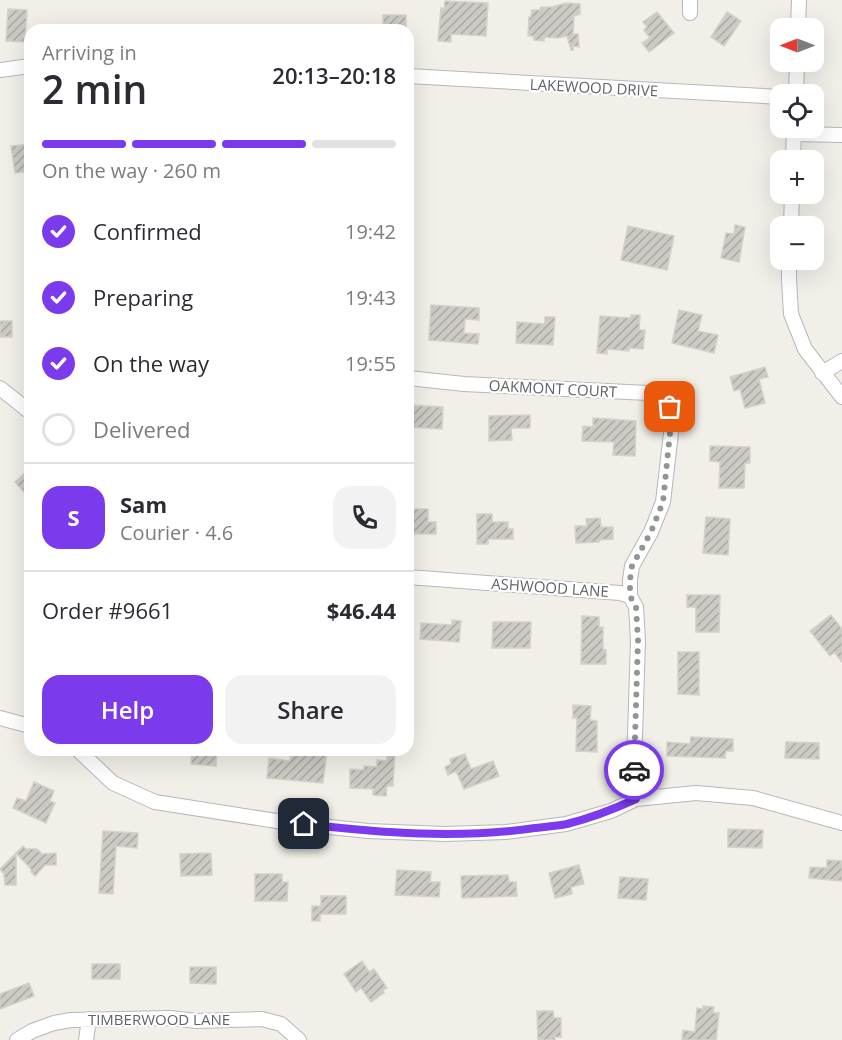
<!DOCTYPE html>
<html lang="en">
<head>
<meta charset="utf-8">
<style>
	body { margin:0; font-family:"Open Sans",sans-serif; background:#f2f2f3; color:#2b2b33; height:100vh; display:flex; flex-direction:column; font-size:22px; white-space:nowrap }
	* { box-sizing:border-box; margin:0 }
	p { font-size:20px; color:#7c7c81 }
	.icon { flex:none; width:33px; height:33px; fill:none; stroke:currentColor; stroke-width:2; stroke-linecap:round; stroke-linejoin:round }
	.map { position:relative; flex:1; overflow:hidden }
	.details { position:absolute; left:24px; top:24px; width:390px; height:732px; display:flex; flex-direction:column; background:#fff; border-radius:18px; box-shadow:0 6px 24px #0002 }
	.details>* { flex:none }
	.needle { width:39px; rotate:270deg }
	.fabs { position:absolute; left:770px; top:18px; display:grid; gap:12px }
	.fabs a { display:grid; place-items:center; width:54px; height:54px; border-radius:12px; background:#fff; box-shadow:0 6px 24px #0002; font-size:30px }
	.pin { position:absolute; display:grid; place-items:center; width:51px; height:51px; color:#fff; margin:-26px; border-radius:12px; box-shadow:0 3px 9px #0006 }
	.courier { position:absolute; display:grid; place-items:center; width:60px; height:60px; margin:-30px; border:4px solid #7c3aed; border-radius:50%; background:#fff; color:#222; box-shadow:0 2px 8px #0007 }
	.overview em { font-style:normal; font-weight:600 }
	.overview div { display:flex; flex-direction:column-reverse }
	.overview { display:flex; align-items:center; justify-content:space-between; height:102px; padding:0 18px }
	h1 { font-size:39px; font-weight:600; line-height:45px }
	.bar { display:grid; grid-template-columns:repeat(4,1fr); gap:9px 6px; align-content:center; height:72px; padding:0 18px }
	.bar i { height:8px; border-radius:4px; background:#e1e1e2 }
	.bar .on { background:#7c3aed }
	.bar p { grid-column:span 4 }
	.line { display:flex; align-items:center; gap:15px; padding:0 18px; border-top:2px solid #e1e1e2 }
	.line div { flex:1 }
	.round { display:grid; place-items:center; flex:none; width:63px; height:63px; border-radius:18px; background:#f2f2f3 }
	ol { padding:0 18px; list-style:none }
	li { display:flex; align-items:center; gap:18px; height:66px }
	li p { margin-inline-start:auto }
	li .icon { padding:6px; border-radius:50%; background:#7c3aed; color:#fff; stroke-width:4 }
	li:last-child { color:#7c7c81 }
	li i { width:33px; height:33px; border:3px solid #e1e1e2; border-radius:50% }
	.primary-button { display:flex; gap:12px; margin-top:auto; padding:12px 18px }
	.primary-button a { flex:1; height:69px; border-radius:18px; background:#7c3aed; color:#fff; font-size:24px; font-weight:600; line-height:69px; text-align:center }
	.primary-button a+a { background:#f2f2f3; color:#2b2b33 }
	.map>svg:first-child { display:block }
	.building { fill:url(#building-hatch); stroke:#d6d1c6; stroke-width:1.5 }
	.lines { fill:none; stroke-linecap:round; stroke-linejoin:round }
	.minor-casing { stroke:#b5b8bc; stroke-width:16 }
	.minor { stroke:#fff; stroke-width:14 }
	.done { stroke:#929495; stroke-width:6; stroke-dasharray:0 10.8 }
	.route { stroke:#7c3aed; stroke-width:8 }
	.labels { text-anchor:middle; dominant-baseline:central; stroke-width:4.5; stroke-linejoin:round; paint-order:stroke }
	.street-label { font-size:15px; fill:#5f6368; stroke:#fff }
</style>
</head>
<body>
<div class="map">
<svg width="842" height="1040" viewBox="0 0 842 1040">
	<defs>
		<pattern id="building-hatch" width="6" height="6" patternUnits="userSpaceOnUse" patternTransform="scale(1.5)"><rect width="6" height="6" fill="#cccac5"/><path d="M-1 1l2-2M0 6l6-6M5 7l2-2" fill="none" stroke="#a9a8a4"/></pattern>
	</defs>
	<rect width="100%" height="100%" fill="#f1efe8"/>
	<path class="building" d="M445 1 488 3 486 36 451 34V42L438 41 441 8 444 9Z
		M567 3 580 4V14L574 16 573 34H578L579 47 573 46V50H571L567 36 557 38 544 37V41L534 40 533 36H528L529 17H531L532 10H540L541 7H551Z
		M8 9 27 10 25 42 6 41Z
		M657 12 674 33 649 52 642 43 650 38 644 30 647 27 643 22Z
		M727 12 741 21 724 46 711 37Z
		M383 15H406V30H383Z
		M30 144V171L15 173 11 146Z
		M735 225 745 227 739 262 721 258 726 233 734 234Z
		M628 226 674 236 667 270 621 260Z
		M431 305 479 308V320L465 319 464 333 479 334 478 344 429 340Z
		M679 310 702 315 698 331 718 335 714 353 672 343Z
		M631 315H640L639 330H645L643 349 629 348V351L607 349V354L597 353 600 316 631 318Z
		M545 317H555L553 345 516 343 517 322 545 324Z
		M0 321H12V337H0Z
		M765 367 768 377 759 379 765 403 745 408 740 389 734 391 730 377Z
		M408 405 443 407 442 429 408 427Z
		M530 415V428H511L512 440 489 441V416Z
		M593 418 636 421 635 456 613 455 614 442 582 441 583 426 593 427Z
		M710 446 750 447V463H745L744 488H719L720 462 710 461Z
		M30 468V499L15 482Z
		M408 509H428V522H436V534H408Z
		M477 514H492V522H508V529H513V539H488V544H477Z
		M706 517 730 519 728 555 703 553Z
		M600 518 601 527H613V539L599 540V542L576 543 575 526H587L586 519Z
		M687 595H720L719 632H696V607H687Z
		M831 615 842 629V662L834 652 830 656 810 631Z
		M582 616 599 617V627H603V650H606V664H581Z
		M452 620 461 621 459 642 420 639 421 623 452 625Z
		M493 622H531L530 648H492Z
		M678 652H699V695L678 694Z
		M573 705 591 706 590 720 597 721V752L576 751 577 718H573Z
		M691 737 733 739V751H726L725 758 667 756V742L690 744Z
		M786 742 819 743V759L785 758Z
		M192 750H217L216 766 191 764Z
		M291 750H327L323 783 267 778 269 758 290 761Z
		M387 750H395L393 786H387L386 796 373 795V789L350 788V769L364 770V766L377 767V760L387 761Z
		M465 754 471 769 493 761 499 776 464 789 456 771 448 775 445 767 451 764 450 759Z
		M34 782 54 791 50 801 55 803 46 823 13 808 17 798 26 801Z
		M728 829 763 830 762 848 728 847Z
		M103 831 138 833 137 848 116 846 113 894 99 893Z
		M23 846 26 849H37L42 854 56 853V865H45L35 876 31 872V869L16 853V885H5L4 874 0 869Z
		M211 853 212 875 181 876 180 854Z
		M827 860 842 861V881L809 878 810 867 827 868Z
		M579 865 584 884 571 887 572 894 555 898 549 873Z
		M397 870 431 872 430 882H440L439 897 395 895Z
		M255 874H282V882H288L287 901H255Z
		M508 875 509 882H516L517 896 462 898 461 876Z
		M620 877 648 879 646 900 618 898Z
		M321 896H346V914H320V921H312V906H321Z
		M362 961 369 972 374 969 387 988 383 990 384 993 371 1002 361 988 356 992 344 974Z
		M92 964H120V979H92Z
		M190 967H216V984L190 983Z
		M29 983 34 996 0 1009V994Z
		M703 1006 714 1007 713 1013H719L716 1040H682L683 1030 695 1032 697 1008 703 1009Z
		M537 1011H553L554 1018H561V1037H555V1040H538Z"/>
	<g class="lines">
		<defs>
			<path id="minor" d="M690 13V0
				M798 28 799 0
				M0 70 30 66
				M408 76 780 97
				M796 94 797 62
				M794 134 842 135
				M793 160 794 128
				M791 226 792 194
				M789 260V279L791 314 805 349 842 397
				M822 373 842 361
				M408 378 464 384 669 394 671 433 663 502 651 532 632 566 630 580V596
				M0 388 30 412
				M408 577 620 593 630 596 636 607 638 641 634 767 636 799
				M0 718 30 726
				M78 750 113 783 155 802 283 822 368 831 445 834 506 832 566 824 611 811 636 799 696 793 753 798 842 823
				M17 1040 32 1031 54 1023 71 1020 171 1018 196 1021 262 1019 281 1024 299 1040
				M86 1040 89 1019"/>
		</defs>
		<use href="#minor" class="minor-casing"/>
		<use href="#minor" class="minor"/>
	</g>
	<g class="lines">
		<path class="done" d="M634 770 638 640 636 607 630 596V580L632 566 651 532 663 502 670 433V407"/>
		<path class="route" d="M304 824C380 833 459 839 535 828 545 827 556 826 567 824 591 818 614 809 636 799L634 770"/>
	</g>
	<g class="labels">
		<g class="street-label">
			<text transform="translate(594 87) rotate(3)">LAKEWOOD DRIVE</text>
			<text transform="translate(553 388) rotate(3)">OAKMONT COURT</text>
			<text transform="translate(550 587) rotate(4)">ASHWOOD LANE</text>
			<text x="159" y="1019">TIMBERWOOD LANE</text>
		</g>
	</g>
</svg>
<div class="fabs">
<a><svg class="needle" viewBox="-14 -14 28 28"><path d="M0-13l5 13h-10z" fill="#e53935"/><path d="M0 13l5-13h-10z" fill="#7c7c81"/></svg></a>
<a><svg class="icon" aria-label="locate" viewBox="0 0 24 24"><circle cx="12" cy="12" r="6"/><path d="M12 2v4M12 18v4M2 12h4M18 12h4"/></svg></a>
<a>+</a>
<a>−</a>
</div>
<div class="pin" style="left:670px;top:407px;background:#ea580c"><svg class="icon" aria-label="bag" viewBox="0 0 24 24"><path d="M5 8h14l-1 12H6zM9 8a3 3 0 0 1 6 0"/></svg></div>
<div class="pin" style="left:304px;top:824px;background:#1f2937"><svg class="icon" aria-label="home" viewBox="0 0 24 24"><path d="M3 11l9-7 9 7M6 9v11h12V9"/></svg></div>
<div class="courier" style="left:634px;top:770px"><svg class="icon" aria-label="car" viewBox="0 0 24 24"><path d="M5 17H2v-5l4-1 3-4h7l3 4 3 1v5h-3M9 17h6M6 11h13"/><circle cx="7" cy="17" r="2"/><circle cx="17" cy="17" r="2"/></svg></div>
<section class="details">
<div class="overview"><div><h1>2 min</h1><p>Arriving in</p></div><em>20:13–20:18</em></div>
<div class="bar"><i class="on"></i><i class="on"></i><i class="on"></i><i></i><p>On the way · 260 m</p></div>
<ol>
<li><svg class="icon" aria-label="check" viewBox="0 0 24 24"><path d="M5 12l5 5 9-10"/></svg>Confirmed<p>19:42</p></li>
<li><svg class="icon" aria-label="check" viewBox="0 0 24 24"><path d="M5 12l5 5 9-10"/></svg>Preparing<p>19:43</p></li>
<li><svg class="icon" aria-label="check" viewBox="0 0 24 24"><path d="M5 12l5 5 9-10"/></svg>On the way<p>19:55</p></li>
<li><i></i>Delivered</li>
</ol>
<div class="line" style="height:108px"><b class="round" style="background:#7c3aed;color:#fff">S</b><div><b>Sam</b><p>Courier · 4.6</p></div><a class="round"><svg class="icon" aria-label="phone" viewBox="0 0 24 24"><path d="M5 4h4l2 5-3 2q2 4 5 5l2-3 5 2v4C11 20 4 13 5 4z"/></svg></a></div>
<div class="line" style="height:78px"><div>Order #9661</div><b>$46.44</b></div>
<div class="primary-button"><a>Help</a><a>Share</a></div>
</section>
</div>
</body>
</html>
